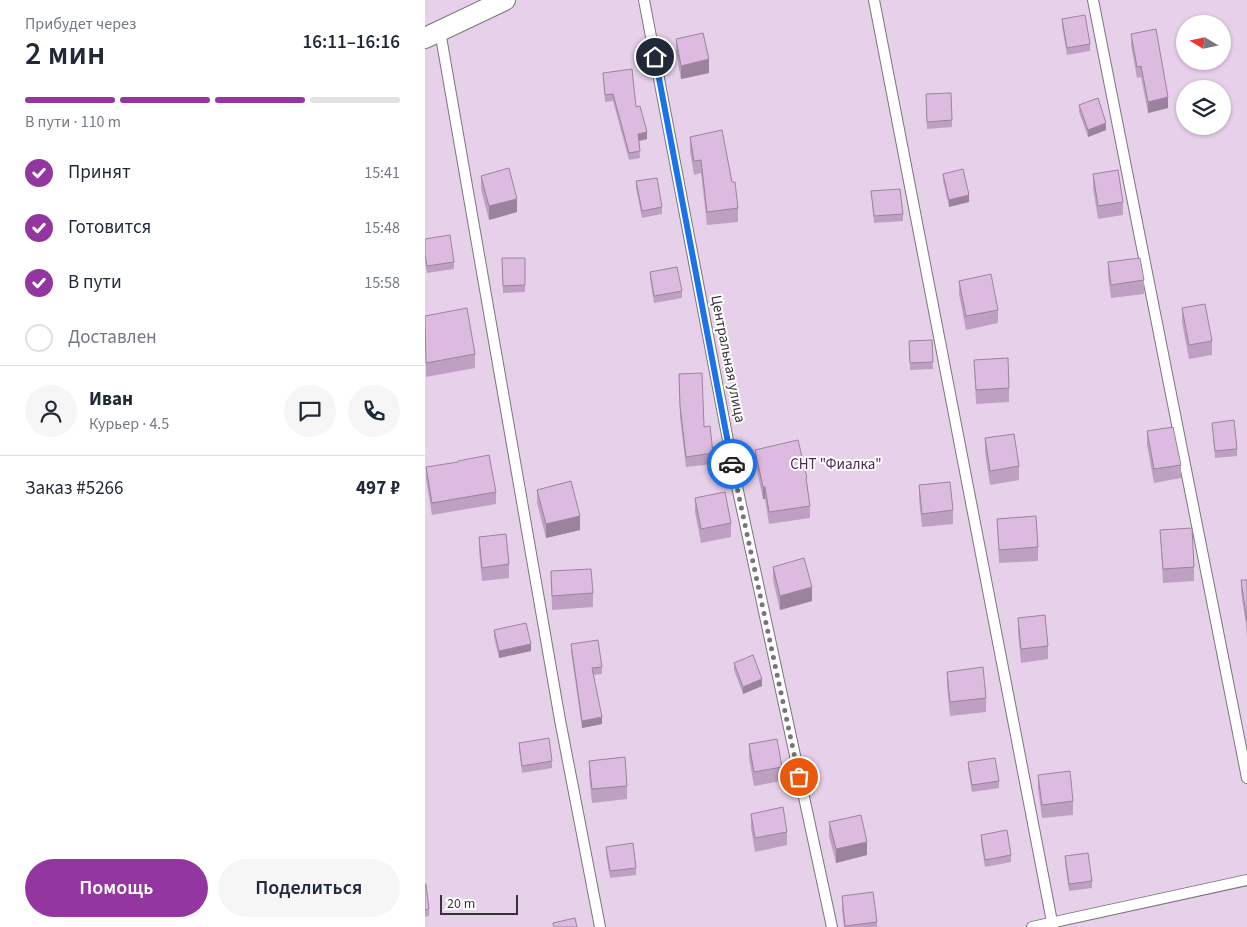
<!DOCTYPE html>
<html lang="ru">
<head>
<meta charset="utf-8">
<style>
	body { margin:0; font-family:"Source Sans 3",sans-serif; background:#f6f6f7; color:#1f2937; height:100vh; display:flex; flex-direction:column; font-size:19px; white-space:nowrap }
	* { box-sizing:border-box; margin:0 }
	p { font-size:16px; color:#747a83 }
	.icon { flex:none; width:28px; height:28px; fill:none; stroke:currentColor; stroke-width:2; stroke-linecap:round; stroke-linejoin:round }
	.map { position:relative; flex:1; overflow:hidden }
	.details { display:flex; flex-direction:column; background:#fff; width:425px }
	.details>* { flex:none }
	.needle { width:32px; rotate:280deg }
	.controls { position:absolute; left:751px; top:15px; display:grid; gap:10px }
	.controls a { display:grid; place-items:center; width:55px; height:55px; border-radius:50%; background:#fff; box-shadow:0 1px 4px #0004; font-size:25px }
	.scale { position:absolute; left:15px; bottom:12px; width:78px; box-sizing:border-box; padding-left:5px; border:2px solid #353335; border-top:0; font-size:14px; line-height:18px; white-space:nowrap; color:#353335; -webkit-text-stroke:4px #fff; paint-order:stroke }
	.pin { position:absolute; display:grid; place-items:center; width:42px; height:42px; color:#fff; margin:-21px; border:2px solid #fff; border-radius:50%; box-shadow:0 1px 5px #0007 }
	.courier { position:absolute; display:grid; place-items:center; width:50px; height:50px; margin:-25px; border:4px solid #1a73e8; border-radius:50%; background:#fff; color:#222; box-shadow:0 1px 6px #0007 }
	.head em { font-style:normal; font-weight:600 }
	.head div { display:flex; flex-direction:column-reverse }
	.head { display:flex; align-items:center; justify-content:space-between; height:85px; padding:0 25px }
	h1 { font-size:32px; font-weight:600; line-height:38px }
	.bar { display:grid; grid-template-columns:repeat(4,1fr); gap:8px 5px; align-content:center; height:60px; padding:0 25px }
	.bar i { height:6px; border-radius:4px; background:#e0e1e3 }
	.bar .active { background:#9336a0 }
	.bar p { grid-column:span 4 }
	.line { display:flex; align-items:center; gap:12px; padding:0 25px; border-top:1px solid #e0e1e3 }
	.line div { flex:1 }
	.round { display:grid; place-items:center; flex:none; width:52px; height:52px; border-radius:26px; background:#f6f6f7 }
	ol { padding:0 25px; list-style:none }
	li { display:flex; align-items:center; gap:15px; height:55px }
	li p { margin-inline-start:auto }
	li .icon { padding:5px; border-radius:50%; background:#9336a0; color:#fff; stroke-width:4 }
	li:last-child { color:#747a83 }
	li i { width:28px; height:28px; border:2px solid #e0e1e3; border-radius:50% }
	.primary-button { display:flex; gap:10px; margin-top:auto; padding:10px 25px }
	.primary-button a { flex:1; height:58px; border-radius:30px; background:#9336a0; color:#fff; font-size:20px; font-weight:600; line-height:58px; text-align:center }
	.primary-button a+a { background:#f6f6f7; color:#1f2937 }
	main { display:flex; flex:1; min-height:0 }
	.map>svg:first-child { display:block }
	.green { fill:#e7d0ea; fill-rule:evenodd }
	.lines { fill:none; stroke-linecap:round; stroke-linejoin:round }
	.service-casing { stroke:#7a767b; stroke-width:12 }
	.minor-casing { stroke:#7a767b; stroke-width:22 }
	.service { stroke:#fff; stroke-width:10 }
	.minor { stroke:#fff; stroke-width:20 }
	.wall { fill:#bea1c2 }
	.shaded-wall { fill:#9b839e }
	.building { fill:#ddbbe1; stroke:#9b839e }
	.done { stroke:#787579; stroke-width:5; stroke-dasharray:0 9 }
	.route { stroke:#1a73e8; stroke-width:6 }
	.labels { text-anchor:middle; dominant-baseline:central; stroke-width:4; stroke-linejoin:round; paint-order:stroke }
	.street-label { font-size:15px; fill:#353335; stroke:#fff }
	.park-label { font-size:15px; fill:#502556; stroke:#fff }
</style>
</head>
<body>
<main>
<section class="details">
<div class="head"><div><h1>2 мин</h1><p>Прибудет через</p></div><em>16:11–16:16</em></div>
<div class="bar"><i class="active"></i><i class="active"></i><i class="active"></i><i></i><p>В пути · 110 m</p></div>
<ol>
<li><svg class="icon" aria-label="check" viewBox="0 0 24 24"><path d="M5 12l5 5 9-10"/></svg>Принят<p>15:41</p></li>
<li><svg class="icon" aria-label="check" viewBox="0 0 24 24"><path d="M5 12l5 5 9-10"/></svg>Готовится<p>15:48</p></li>
<li><svg class="icon" aria-label="check" viewBox="0 0 24 24"><path d="M5 12l5 5 9-10"/></svg>В пути<p>15:58</p></li>
<li><i></i>Доставлен</li>
</ol>
<div class="line" style="height:90px"><a class="round"><svg class="icon" aria-label="person" viewBox="0 0 24 24"><circle cx="12" cy="8" r="4"/><path d="M4 21q1-7 8-7t8 7"/></svg></a><div><b>Иван</b><p>Курьер · 4.5</p></div><a class="round"><svg class="icon" aria-label="chat" viewBox="0 0 24 24"><path d="M4 5h16v11H9l-5 4z"/></svg></a><a class="round"><svg class="icon" aria-label="phone" viewBox="0 0 24 24"><path d="M5 4h4l2 5-3 2q2 4 5 5l2-3 5 2v4C11 20 4 13 5 4z"/></svg></a></div>
<div class="line" style="height:65px"><div>Заказ #5266</div><b>497 ₽</b></div>
<div class="primary-button"><a>Помощь</a><a>Поделиться</a></div>
</section>
<div class="map">
<svg width="822" height="927" viewBox="0 0 822 927">
	<rect width="100%" height="100%" fill="#f5f0f6"/>
	<path class="green" d="M0 0H822V927H0ZM760 24H798V61H760ZM760 89H798V126H760Z"/>
	<g class="lines">
		<defs>
			<path id="service" d="M219 0 310 477 407 927
				M449 0 628 927
				M668 0 822 778
				M15 31 135 720 175 927
				M607 927 822 880"/>
			<path id="minor" d="M0 38 80 0"/>
		</defs>
		<use href="#service" class="service-casing"/>
		<use href="#minor" class="minor-casing"/>
		<use href="#service" class="service"/>
		<use href="#minor" class="minor"/>
	</g>
	<path class="wall" d="M637 19 665 44V51L642 55 637 26Z
		M706 34 743 108 723 113 716 77 712 78 706 45Z
		M251 39 284 73 256 79 251 53Z
		M178 73 211 107 222 139 214 141 215 158 204 160 188 101 180 102Z
		M501 101 527 120V127L502 129Z
		M654 105 681 130 663 137 654 112Z
		M265 137 313 208V222L282 225 276 173 269 175 265 151Z
		M518 174 544 202 524 207 518 181Z
		M668 174 698 202V215L673 219 668 188Z
		M56 176 92 212 64 220 56 189Z
		M211 181 237 207V214L217 218 211 188Z
		M446 191 478 214V221L449 223Z
		M0 239 29 262V269L2 273 0 262Z
		M77 258H100V292L78 293Z
		M683 262 719 280V294L686 298 683 276Z
		M225 272 257 291V298L229 303 225 279Z
		M534 281 573 310V323L541 330 534 294Z
		M757 308 787 341V355L764 359 757 322Z
		M0 316 50 354V368L1 377Z
		M507 340 508 369 485 370 484 341Z
		M549 360 584 388V402L551 404Z
		M254 374 279 427 288 453V464L261 467 255 417Z
		M787 423 812 449V456L790 458Z
		M722 431 756 465V478L729 483 722 445Z
		M560 438 594 466V480L565 485 560 452Z
		M330 450 382 485 385 506V518L344 524 340 499H338L330 462Z
		M1 467 71 492V504L7 515 1 479Z
		M494 485 528 510V524L497 527 494 499Z
		M112 490 155 530 121 538 112 503Z
		M270 498 306 523V537L276 543 270 512Z
		M572 519 613 547V561L574 563Z
		M735 530 769 567V581L738 583Z
		M54 537 84 564V578L57 581 54 551Z
		M348 567 387 601 355 610 348 580Z
		M126 571 168 593V607L127 610Z
		M816 580H822V640L821 625 816 592Z
		M593 618 623 646V659L596 663 593 632Z
		M69 630 106 651 74 658 69 637Z
		M146 644 177 667V674L168 675 177 724 157 728 146 651Z
		M309 663 337 686 318 694 309 670Z
		M522 672 561 698V712L525 716 522 685Z
		M94 743 127 761V768L97 773 94 750Z
		M324 744 357 767V781L329 786 324 758Z
		M164 761 202 786V799L167 803 164 775Z
		M543 762 574 781V788L547 792 543 769Z
		M613 775 648 801V815L617 818 613 789Z
		M326 814 362 832V845L330 852 326 828Z
		M404 822 442 855 411 863 404 836Z
		M556 835 586 855V862L560 867 556 842Z
		M181 847 211 868V875L185 878 181 854Z
		M640 856 667 881V888L644 891 640 863Z
		M0 884 4 909V916L0 917Z
		M417 896 452 922V927H419L417 910Z"/>
	<path class="shaded-wall" d="M284 59V73L256 79V66Z
		M743 97V108L723 113V102Z
		M681 123V130L663 137V130Z
		M222 132V139L213 141V134Z
		M544 195V202L524 207V200Z
		M92 199V212L64 220V206Z
		M338 487H340V499H338Z
		M155 516V530L121 538V524Z
		M387 587V601L355 610V596Z
		M106 644V651L74 658V651Z
		M337 679V686L318 694V687Z
		M177 717V724L157 728V721Z
		M442 842V855L411 863V849Z"/>
	<path class="building" d="M660 15 665 44 642 48 637 19Z
		M731 29 743 97 723 102 716 66 712 67 706 34Z
		M278 33 284 59 256 66 251 39Z
		M207 69 211 107 215 106 222 132 213 134 215 151 204 153 188 94 180 95 178 73Z
		M526 93 527 120 502 122 501 94Z
		M673 98 681 123 663 130 654 105Z
		M297 130 307 182H310L313 208 282 212 276 160 269 161 265 137Z
		M84 168 92 199 64 206 56 176Z
		M538 169 544 195 524 200 518 174Z
		M693 170 698 202 673 206 668 174Z
		M232 178 237 207 217 211 211 181Z
		M475 189 478 214 449 216 446 191Z
		M25 235 29 262 2 266 0 255V239Z
		M77 258H100V285L78 286Z
		M715 258 719 280 686 285 683 262Z
		M252 267 257 291 229 296 225 272Z
		M566 274 573 310 541 316 534 281Z
		M780 304 787 341 764 345 757 308Z
		M42 308 50 354 1 363 0 316Z
		M507 340 508 362 485 363 484 341Z
		M583 358 584 388 551 390 549 360Z
		M277 373 279 427 285 426 288 453 261 457 255 406 254 374Z
		M809 420 812 449 790 451 787 423Z
		M748 427 756 465 729 469 722 431Z
		M589 434 594 466 565 471 560 438Z
		M373 440 382 478H381L385 506 344 512 340 487H338L330 450Z
		M64 455 71 492 7 503 1 467 33 462V461Z
		M146 481 155 516 121 524 112 490Z
		M525 482 528 510 497 514 494 485Z
		M300 492 306 523 276 529 270 498Z
		M611 516 613 547 574 550 572 519Z
		M767 528 769 567 738 569 735 530Z
		M81 534 84 564 57 568 54 537Z
		M379 558 387 587 355 596 348 567Z
		M166 569 168 593 127 596 126 571Z
		M816 580H822V621Z
		M620 615 623 646 596 649 593 618Z
		M101 623 106 644 74 651 69 630Z
		M173 640 177 667 167 668 177 717 157 721 146 644Z
		M328 655 337 679 318 687 309 663Z
		M558 667 561 698 525 702 522 672Z
		M124 738 127 761 97 766 94 743Z
		M352 739 357 767 329 772 324 744Z
		M200 757 202 786 167 789 164 761Z
		M570 758 574 781 547 785 543 762Z
		M645 771 648 801 617 805 613 775Z
		M358 807 362 832 330 838 326 814Z
		M436 815 442 842 411 849 404 822Z
		M582 830 586 855 560 860 556 835Z
		M208 843 211 868 185 871 181 847Z
		M663 853 667 881 644 884 640 856Z
		M0 884H1L4 909 0 910Z
		M448 892 452 922 420 926 417 896Z
		M150 918 152 927H129L128 923Z"/>
	<g class="lines">
		<path class="done" d="M307 464 374 777"/>
		<path class="route" d="M230 57 307 464"/>
	</g>
	<g class="labels">
		<g class="street-label">
			<text transform="translate(303 359) rotate(79)">Центральная улица</text>
		</g>
		<g class="park-label">
			<text x="411" y="464">СНТ "Фиалка"</text>
		</g>
	</g>
</svg>
<div class="controls">
<a><svg class="needle" viewBox="-14 -14 28 28"><path d="M0-13l5 13h-10z" fill="#e53935"/><path d="M0 13l5-13h-10z" fill="#747a83"/></svg></a>
<a><svg class="icon" aria-label="layers" viewBox="0 0 24 24"><path d="M12 4l9 5-9 5-9-5zM3 14l9 5 9-5"/></svg></a>
</div>
<div class="scale">20 m</div>
<div class="pin" style="left:374px;top:777px;background:#ea580c"><svg class="icon" aria-label="bag" viewBox="0 0 24 24"><path d="M5 8h14l-1 12H6zM9 8a3 3 0 0 1 6 0"/></svg></div>
<div class="pin" style="left:230px;top:57px;background:#1f2937"><svg class="icon" aria-label="home" viewBox="0 0 24 24"><path d="M3 11l9-7 9 7M6 9v11h12V9"/></svg></div>
<div class="courier" style="left:307px;top:464px"><svg class="icon" aria-label="car" viewBox="0 0 24 24"><path d="M5 17H2v-5l4-1 3-4h7l3 4 3 1v5h-3M9 17h6M6 11h13"/><circle cx="7" cy="17" r="2"/><circle cx="17" cy="17" r="2"/></svg></div>
</div>
</main>
</body>
</html>
